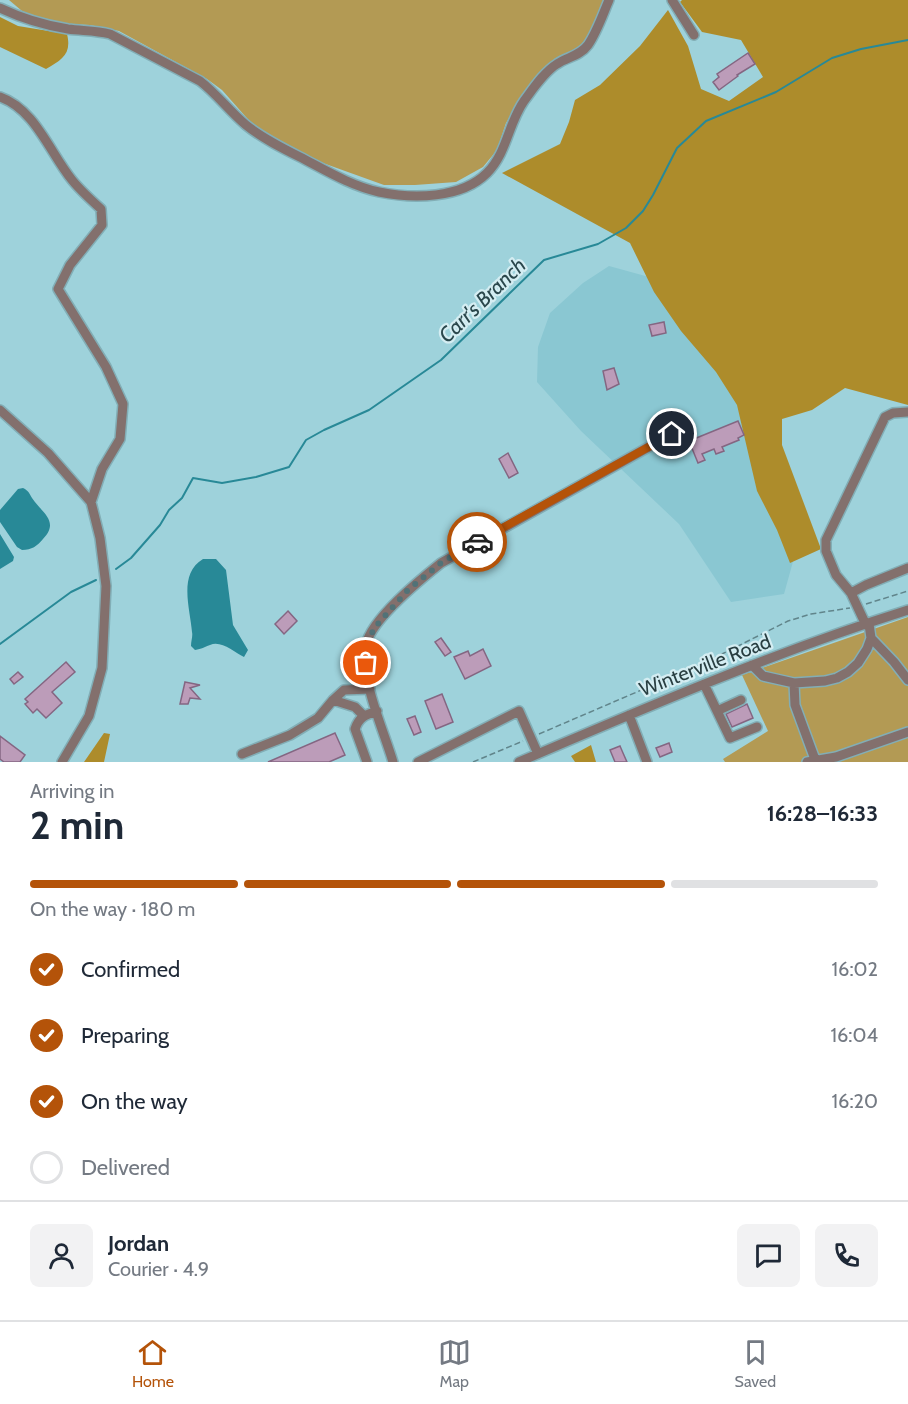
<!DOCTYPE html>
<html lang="en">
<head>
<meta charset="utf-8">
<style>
	body { margin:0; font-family:Cabin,sans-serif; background:#f2f2f3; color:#1f2937; height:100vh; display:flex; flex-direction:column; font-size:22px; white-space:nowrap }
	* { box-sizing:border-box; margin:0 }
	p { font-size:20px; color:#747a83 }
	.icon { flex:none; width:33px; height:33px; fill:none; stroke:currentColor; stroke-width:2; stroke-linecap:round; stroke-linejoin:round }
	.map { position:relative; height:762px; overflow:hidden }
	.drawer { display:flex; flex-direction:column; background:#fff; flex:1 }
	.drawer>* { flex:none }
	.pin { position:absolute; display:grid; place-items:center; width:51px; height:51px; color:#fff; margin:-26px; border:3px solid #fff; border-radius:50%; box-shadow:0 2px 6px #0007 }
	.courier { position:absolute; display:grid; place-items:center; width:60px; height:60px; margin:-30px; border:4px solid #b45309; border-radius:50%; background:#fff; color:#222; box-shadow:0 2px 8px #0007 }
	.headline em { font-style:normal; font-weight:700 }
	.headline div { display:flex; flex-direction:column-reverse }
	.headline { display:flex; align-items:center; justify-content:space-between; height:102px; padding:0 30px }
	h1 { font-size:39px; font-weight:700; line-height:45px }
	.bar { display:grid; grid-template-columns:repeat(4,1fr); gap:9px 6px; align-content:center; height:72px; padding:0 30px }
	.bar i { height:8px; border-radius:4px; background:#e0e1e3 }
	.bar .on { background:#b45309 }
	.bar p { grid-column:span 4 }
	.line { display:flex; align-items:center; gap:15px; padding:0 30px; border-top:2px solid #e0e1e3 }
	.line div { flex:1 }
	.round { display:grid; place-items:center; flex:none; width:63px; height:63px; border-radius:9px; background:#f2f2f3 }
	ol { padding:0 30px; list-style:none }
	li { display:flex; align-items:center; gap:18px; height:66px }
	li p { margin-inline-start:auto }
	li .icon { padding:6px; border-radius:50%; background:#b45309; color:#fff; stroke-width:4 }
	li:last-child { color:#747a83 }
	li i { width:33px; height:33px; border:3px solid #e0e1e3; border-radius:50% }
	.tabs { display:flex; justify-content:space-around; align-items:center; height:84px; border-top:2px solid #e0e1e3; background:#fff; font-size:16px; color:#747a83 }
	.tabs a { display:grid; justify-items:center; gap:3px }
	.tabs .on { color:#b45309 }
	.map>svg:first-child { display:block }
	.built { fill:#8ac7d2 }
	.green { fill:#b39a54 }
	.forest { fill:#ad8c2b }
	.water { fill:#288997 }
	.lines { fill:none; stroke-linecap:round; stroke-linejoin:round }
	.stream { stroke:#288997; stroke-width:2 }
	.building { fill:#bc9cb9; stroke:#846682; stroke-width:1.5 }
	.minor-casing { stroke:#82aeb6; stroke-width:12 }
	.path { stroke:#61858b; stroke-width:1.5; stroke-dasharray:6 3; stroke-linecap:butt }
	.minor { stroke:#83706d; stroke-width:9 }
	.done { stroke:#517277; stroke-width:6; stroke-dasharray:0 10.8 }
	.route { stroke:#b45309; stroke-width:8 }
	.labels { text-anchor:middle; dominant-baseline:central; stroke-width:4.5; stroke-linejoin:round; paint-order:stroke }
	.street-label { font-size:20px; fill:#283e41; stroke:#d4edf2 }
	.water-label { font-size:21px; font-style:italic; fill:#2a474c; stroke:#d4edf2 }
</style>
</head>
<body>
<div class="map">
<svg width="908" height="762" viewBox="0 0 908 762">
	<rect width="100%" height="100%" fill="#9ed2db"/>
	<path class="built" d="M609 266 649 277 741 401 794 558 784 594 731 602 679 524 581 431 537 382 538 347 550 313 583 283Z"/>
	<path class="green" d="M9 0H606L584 46 556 61 526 90 506 123 497 150 483 167 456 182 415 185H384L309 158 276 141 253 125 222 90 207 79 119 31 90 25 68 24 39 19 22 11Z
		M908 617V762H725L723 759 768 731 742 675Z"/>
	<path class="forest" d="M682 0H908V405L845 388 812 410 782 419V445L821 549 790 563 777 530 757 491 737 405 716 372 681 331 654 292 630 243 502 173 560 144 569 122 575 100 600 85 640 46 668 10 688 46 701 89 729 101 763 77 741 40 702 32 680 2Z
		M0 17 18 26 67 34C72 54 62 60 46 69L0 47Z
		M104 733 110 734 104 762H84Z
		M591 745 596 762H575L571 756Z"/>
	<path class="water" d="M23 488C29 491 29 493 32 498 42 513 60 521 43 539 37 546 32 550 22 550L17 547 0 522V510L18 489Z
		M0 534 14 557 13 561 0 569Z
		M203 559H216L226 570 233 625 248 650 244 657C234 652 221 640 210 645 204 647 202 649 195 650L191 646C191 641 193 636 192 632 190 608 178 574 203 559Z"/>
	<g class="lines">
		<path class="stream" d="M116 569 131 558 160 525 169 510 182 498 193 478 222 483 256 477 289 467 306 440 324 430 369 410 441 360 544 260 598 244 626 228 643 211 653 195 677 148 706 121 776 92 832 58 861 49 908 40
			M0 644 71 592 96 580"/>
	</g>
	<path class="building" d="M748 53 755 64 737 75 738 76 719 90 713 82 719 77 717 74Z
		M664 322 666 333 652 336 649 325Z
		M614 368 619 384 607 390 603 371Z
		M738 421 744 435 738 438 739 440 722 447 724 451 716 454 714 449 702 454 705 460 698 463 689 441Z
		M508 453 518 473 509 478 499 459Z
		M288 611 297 621 284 634 275 624Z
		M441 638 451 652 445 656 435 642Z
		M483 649 491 666 465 679 454 657 468 651 470 656Z
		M66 662 75 672 52 692 62 703 46 718 37 709 33 713 25 704 28 702 25 699Z
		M18 672 23 677 14 684 10 679Z
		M185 682 200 685 190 688 200 699 190 698 188 704H180Z
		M442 694 453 722 436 729 425 701Z
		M747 704 753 718 732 727 726 714Z
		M415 716 421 732 414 735 407 719Z
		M335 733 345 755 329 762H268Z
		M0 736 25 755 20 762H4L0 759Z
		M669 743 672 752 660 757 656 748Z
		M620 746 623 753 627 762H615L610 750Z"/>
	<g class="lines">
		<defs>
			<path id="minor" d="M672 0 694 35
				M0 8C21 18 44 25 68 29 82 31 95 30 110 34L200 81C217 94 229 111 246 125 262 138 282 148 300 157 325 170 351 186 379 192 413 199 461 199 487 173 507 153 508 124 524 101 533 89 544 72 557 64 567 57 580 56 588 45 597 32 603 14 609 0
				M0 97C35 109 50 153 72 180 80 190 91 200 101 209L102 225 70 265 58 289 106 367 123 404 120 439 102 469 91 502
				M0 410 48 453 91 502 100 538 106 586 102 668 89 716 62 762
				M851 593 866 585 908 568
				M866 625 851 593 836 575 826 551V540L885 417 893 413 908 412
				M871 638 894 662 908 680
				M752 665 763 676 794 683 825 681 837 678 848 672 858 663 867 649 871 638 869 624
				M794 683 795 705 816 762
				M704 684 730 738 757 727
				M333 700 344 690 370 689
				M717 711 741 700
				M629 715 647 762
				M242 754 290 735 318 718 333 700 355 707 363 715
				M367 762 355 729C359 717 365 715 377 711
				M393 762C383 728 360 680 366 645 371 619 421 579 441 563L672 434
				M418 762 519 711 538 754
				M519 762C647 707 775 652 908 610
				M807 762 836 757 908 732"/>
		</defs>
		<use href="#minor" class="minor-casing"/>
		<path class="path" d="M866 604 908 591
			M539 734 702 664 788 621 811 614 850 608
			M473 762 523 741"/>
		<use href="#minor" class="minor"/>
	</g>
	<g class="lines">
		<path class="done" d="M366 663V643L376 626 408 590 441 563 477 542"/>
		<path class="route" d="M477 542 672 434"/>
	</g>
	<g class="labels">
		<g class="street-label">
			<text transform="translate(705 665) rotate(-21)">Winterville Road</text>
		</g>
		<g class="water-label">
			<text transform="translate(482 300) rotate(-44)">Carr's Branch</text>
		</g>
	</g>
</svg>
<div class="pin" style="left:366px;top:663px;background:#ea580c"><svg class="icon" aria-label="bag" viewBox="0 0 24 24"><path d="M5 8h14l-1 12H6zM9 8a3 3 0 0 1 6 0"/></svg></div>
<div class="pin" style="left:672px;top:434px;background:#1f2937"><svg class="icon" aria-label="home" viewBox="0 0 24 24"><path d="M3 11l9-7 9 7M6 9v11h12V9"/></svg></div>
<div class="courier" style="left:477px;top:542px"><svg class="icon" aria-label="car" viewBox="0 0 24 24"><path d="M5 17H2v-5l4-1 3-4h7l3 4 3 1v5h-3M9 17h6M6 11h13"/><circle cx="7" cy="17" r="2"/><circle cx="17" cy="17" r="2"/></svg></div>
</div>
<section class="drawer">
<div class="headline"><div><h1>2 min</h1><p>Arriving in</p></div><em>16:28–16:33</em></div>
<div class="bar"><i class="on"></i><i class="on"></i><i class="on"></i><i></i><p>On the way · 180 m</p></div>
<ol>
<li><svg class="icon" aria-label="check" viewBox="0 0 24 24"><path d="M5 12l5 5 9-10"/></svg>Confirmed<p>16:02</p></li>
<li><svg class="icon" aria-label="check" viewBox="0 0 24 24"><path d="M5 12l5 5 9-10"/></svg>Preparing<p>16:04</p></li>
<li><svg class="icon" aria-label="check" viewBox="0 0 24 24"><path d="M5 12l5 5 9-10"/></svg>On the way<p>16:20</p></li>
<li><i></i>Delivered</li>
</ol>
<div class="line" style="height:108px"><a class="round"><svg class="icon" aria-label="person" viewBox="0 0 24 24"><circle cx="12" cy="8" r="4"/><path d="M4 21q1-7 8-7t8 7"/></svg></a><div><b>Jordan</b><p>Courier · 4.9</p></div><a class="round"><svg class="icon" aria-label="chat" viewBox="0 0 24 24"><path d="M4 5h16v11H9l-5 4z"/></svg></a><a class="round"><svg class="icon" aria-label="phone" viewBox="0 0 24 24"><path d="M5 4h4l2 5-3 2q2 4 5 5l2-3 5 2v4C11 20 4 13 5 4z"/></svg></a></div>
</section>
<nav class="tabs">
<a class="on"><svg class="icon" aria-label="home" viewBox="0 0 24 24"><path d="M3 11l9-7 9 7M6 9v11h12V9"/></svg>Home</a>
<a><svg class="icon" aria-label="map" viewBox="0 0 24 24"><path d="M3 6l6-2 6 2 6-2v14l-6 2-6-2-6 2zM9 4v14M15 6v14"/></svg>Map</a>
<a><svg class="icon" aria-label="saved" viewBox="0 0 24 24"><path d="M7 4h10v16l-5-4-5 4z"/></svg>Saved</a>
</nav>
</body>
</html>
